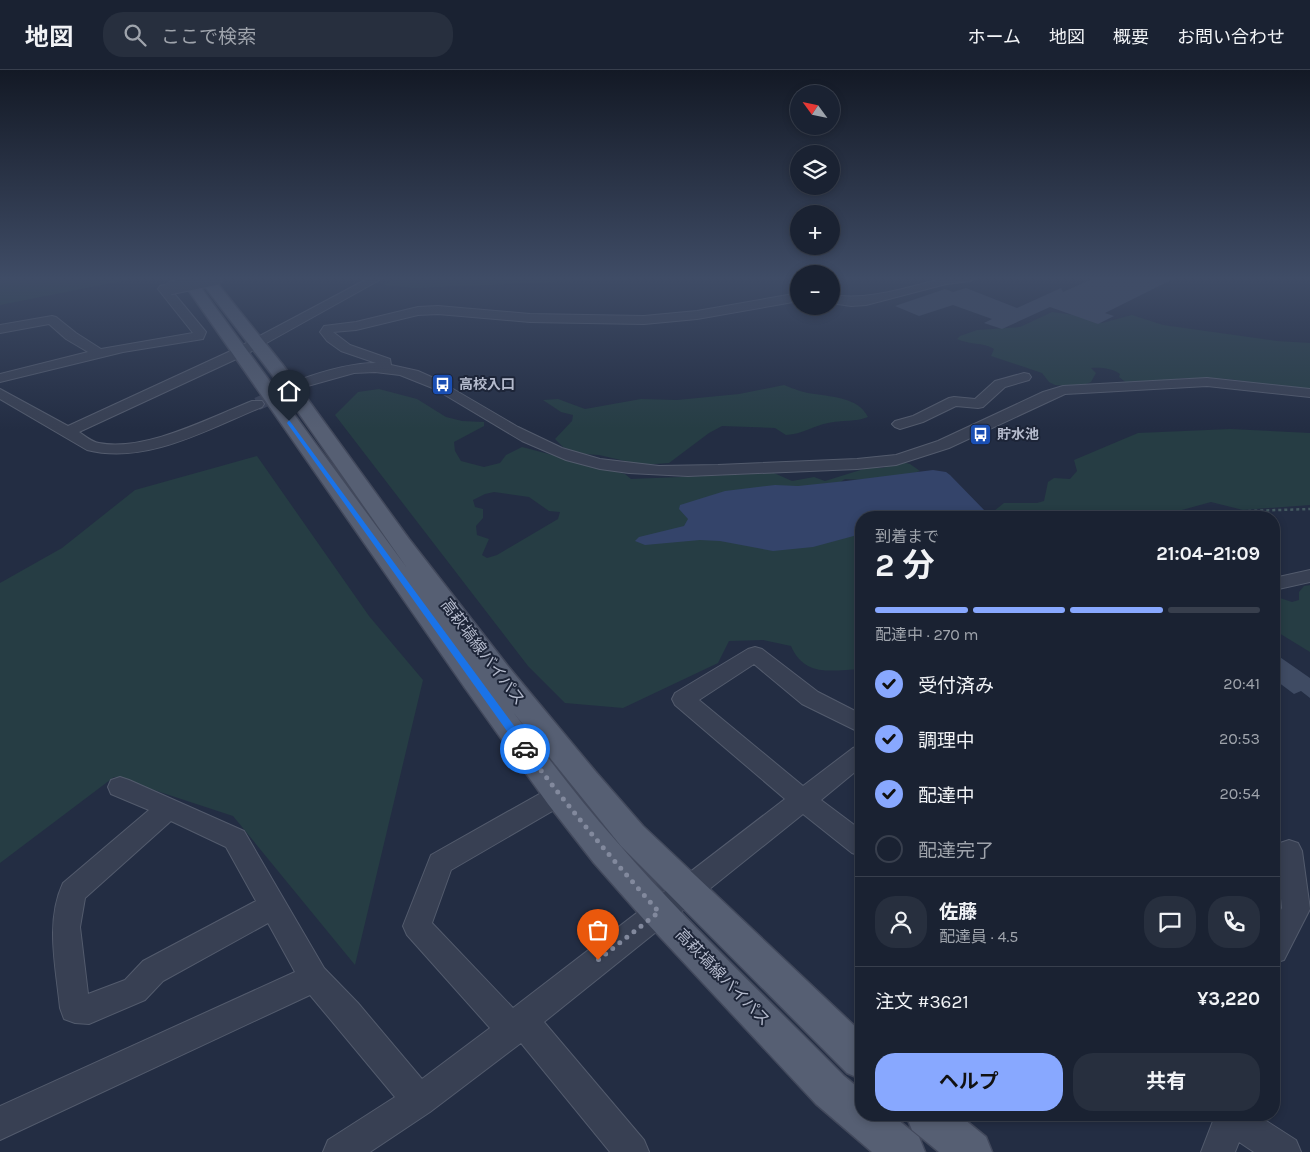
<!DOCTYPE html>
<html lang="ja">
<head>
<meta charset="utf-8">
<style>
	body { margin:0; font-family:Karla,"Noto Sans JP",sans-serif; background:#272f3e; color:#f1f3f6; height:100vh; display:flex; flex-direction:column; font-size:19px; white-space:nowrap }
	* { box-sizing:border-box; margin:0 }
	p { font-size:16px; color:#9fa4ac }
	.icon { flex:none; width:28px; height:28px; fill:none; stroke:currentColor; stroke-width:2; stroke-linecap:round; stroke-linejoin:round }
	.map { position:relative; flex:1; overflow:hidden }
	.drawer { position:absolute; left:855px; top:441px; width:425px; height:610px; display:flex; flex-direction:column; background:#1a2232; border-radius:20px; box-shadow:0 2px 8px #0003,0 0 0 1px #383f4d }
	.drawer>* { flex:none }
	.needle { width:32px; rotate:303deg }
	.controls { position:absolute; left:790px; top:15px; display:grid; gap:10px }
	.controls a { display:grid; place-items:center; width:50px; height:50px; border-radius:50%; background:#1a2232; box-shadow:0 2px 8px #0003,0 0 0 1px #383f4d; font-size:25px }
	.pin { position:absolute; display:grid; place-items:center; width:42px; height:42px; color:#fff; margin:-51px -21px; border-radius:50% 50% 50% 0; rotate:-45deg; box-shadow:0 0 5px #0007 }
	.pin .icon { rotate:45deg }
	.courier { position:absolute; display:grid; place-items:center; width:50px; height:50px; margin:-25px; border:4px solid #1a73e8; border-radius:50%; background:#fff; color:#222; box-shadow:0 1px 6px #0007 }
	.overview em { font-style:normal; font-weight:700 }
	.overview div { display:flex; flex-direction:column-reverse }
	.overview { display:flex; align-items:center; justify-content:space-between; height:85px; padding:0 20px }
	h1 { font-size:32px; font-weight:700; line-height:38px }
	.bar { display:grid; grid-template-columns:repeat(4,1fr); gap:8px 5px; align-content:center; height:60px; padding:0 20px }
	.bar i { height:6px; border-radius:4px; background:#383f4d }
	.bar .on { background:#88a8ff }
	.bar p { grid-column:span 4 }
	.line { display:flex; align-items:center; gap:12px; padding:0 20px; border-top:1px solid #383f4d }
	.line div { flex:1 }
	.round { display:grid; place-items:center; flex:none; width:52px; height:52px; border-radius:20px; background:#272f3e }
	ol { padding:0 20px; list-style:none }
	li { display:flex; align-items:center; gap:15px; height:55px }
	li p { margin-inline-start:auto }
	li .icon { padding:5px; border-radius:50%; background:#88a8ff; color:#111; stroke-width:4 }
	li:last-child { color:#9fa4ac }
	li i { width:28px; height:28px; border:2px solid #383f4d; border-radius:50% }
	.cta { display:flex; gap:10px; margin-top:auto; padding:10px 20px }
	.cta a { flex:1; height:58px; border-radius:20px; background:#88a8ff; color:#111; font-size:20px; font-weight:700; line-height:58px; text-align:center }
	.cta a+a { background:#272f3e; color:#f1f3f6 }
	header { display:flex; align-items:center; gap:30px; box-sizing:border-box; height:70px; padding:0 25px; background:#1a2232; border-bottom:1px solid #383f4d }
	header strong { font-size:24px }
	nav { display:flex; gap:28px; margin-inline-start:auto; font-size:18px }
	.search { width:350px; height:45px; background:#272f3e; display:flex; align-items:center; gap:12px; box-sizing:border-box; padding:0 18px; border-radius:20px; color:#9fa4ac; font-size:19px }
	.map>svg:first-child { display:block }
	.green { fill:#263d44; fill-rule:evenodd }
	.water { fill:#34446a }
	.building { fill:#3f4b63 }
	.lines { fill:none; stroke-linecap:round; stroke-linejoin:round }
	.minor-tunnel { stroke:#394258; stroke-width:13; stroke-dasharray:13 7; stroke-linecap:butt }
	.minor-casing { stroke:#535b6d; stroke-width:2 }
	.major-casing { stroke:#42495c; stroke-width:3 }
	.path { stroke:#445a61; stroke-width:2.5; stroke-dasharray:3 3; stroke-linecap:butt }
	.minor { fill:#384053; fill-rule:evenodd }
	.major { fill:#565f73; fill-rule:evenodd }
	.minor-bridge-casing { stroke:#535b6d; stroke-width:15; stroke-linecap:butt }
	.minor-bridge { stroke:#384053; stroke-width:13 }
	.route { fill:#1a73e8 }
	.done { stroke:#82899d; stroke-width:5; stroke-dasharray:0 9 }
	.labels { text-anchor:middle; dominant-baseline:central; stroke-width:4; stroke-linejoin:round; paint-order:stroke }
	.far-poi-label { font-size:14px; font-weight:bold; fill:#b5bbcd; stroke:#1d2538; text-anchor:start }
	.street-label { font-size:16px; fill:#b5bbcd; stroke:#1d2538 }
</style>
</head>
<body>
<header>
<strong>地図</strong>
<div class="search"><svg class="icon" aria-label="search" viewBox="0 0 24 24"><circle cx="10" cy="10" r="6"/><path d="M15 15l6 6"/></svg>ここで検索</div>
<nav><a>ホーム</a><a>地図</a><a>概要</a><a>お問い合わせ</a></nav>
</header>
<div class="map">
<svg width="1310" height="1082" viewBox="0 0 1310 1082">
	<rect width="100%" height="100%" fill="#232d43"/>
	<path class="green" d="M0 208H126L122 211 0 235Z
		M398 208H646L415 218 383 215Z
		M1052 242 1075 245 1102 253 1132 245 1163 255 1277 271 1310 273V320L1228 309 1186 308 1128 314 1119 307 1120 304C1113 298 1099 297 1091 298L1096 303 1091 312 1078 317 1055 315 1049 312 1042 303 991 286 994 279C983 272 969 275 957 269L960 266 977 260 1020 257Z
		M784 315C794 319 804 323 815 324 833 327 859 328 868 347 856 352 842 350 828 353 813 356 803 364 786 365L775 358 722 356 709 363 669 393 642 395 599 385 582 384 563 377 555 369 572 351 573 345 561 342 543 330 558 329 585 339 641 329 677 330 739 324Z
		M379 319 417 329 446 347 462 351 484 352V356L454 372 455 381 461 391 484 397 500 393 506 385 522 377 625 404 631 409 774 403 792 411 814 407 825 411 867 398H883L901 392 910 394 920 401 890 411 845 409 839 413 861 458V599C832 600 805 608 791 576L763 570 729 571 718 593 623 638 565 633 528 596 335 345 358 322ZM494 422 529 427 549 441 560 442 558 449 497 485 487 488 482 485 489 469 477 465 476 456 483 448V439L475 437 473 430 485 424Z
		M1230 359 1310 363V435L1243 440 1211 432 1182 440 1173 447H992L994 441 1004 433H1037L1044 431 1048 412 1054 408 1070 409 1077 401 1074 390 1138 363Z
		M257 386 369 546 423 610 355 895 233 746 114 707 0 793V513L62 478 135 420Z
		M1310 515V582L1274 560V526L1292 532 1299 530V522L1304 516Z"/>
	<path class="water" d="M933 400 946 402 950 405 987 443V447L861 448V464L813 477 773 481 720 471 700 470 645 475 635 471 639 467 684 456 688 449 679 439 680 435 725 421 775 415 798 416 846 411Z"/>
	<path class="building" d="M1094 208H1175L1105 243 1114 246 1098 254 1050 237 1002 259 984 253 992 249 953 235 919 246 895 236 945 219 953 222 966 218 1017 238 1061 218 1063 222Z
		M1274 583 1310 608V628L1301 621 1294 624 1274 609Z"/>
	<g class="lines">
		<path class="minor-tunnel" d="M257 334 304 313"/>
		<defs>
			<path id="minor" d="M369 208H383L245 285 79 362C85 366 92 372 99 373 145 382 209 348 252 331H262L264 334 262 337C208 359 147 395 87 380L0 329V319L68 356 235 279Z
				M945 208H976L970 211 946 214 866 235 851 236 831 233V225C870 231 907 217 945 208Z
				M170 214 174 216 176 218 172 221 206 262 203 269 123 282 0 312V304L88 282 66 269 49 254 0 263V255L52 246 56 247 76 263 101 279 193 263 158 219 160 216Z
				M799 223V231L697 249 644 254 530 252 438 244 418 245 356 260 333 262 350 275 390 289 391 295 418 301 436 309 518 357 562 378 600 389 659 396 718 395 857 389 896 385 938 371 1043 322 1063 316 1207 308 1310 319V327L1207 316 1065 324 949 378 896 395 857 399 688 406 629 403 600 399 566 390 522 371 435 319 400 305 375 302 354 303 304 317 299 316 297 313 299 310C324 301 350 293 376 293L341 281 327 271 320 262 324 256 356 252 418 237 438 236 530 244 644 246 697 241Z
				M1024 303 1029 304 1031 307 1029 310 1005 317 983 337 978 338 956 336 923 352 900 359 895 357 892 354 895 351 913 346 949 328 954 327 975 329 995 311Z
				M1310 500V512L1274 520V508Z
				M755 577 762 579 818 622 861 644V663L802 634 754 594 699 630 803 716 853 678 861 675V697L821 730 861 760V786L852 783 803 744 544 952 644 1070 649 1082H610L521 973 430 1042 370 1082H323L328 1070 395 1027 310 925 0 1070V1036L295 902 268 853 163 911 145 930 89 954 75 953 64 949 60 938C56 897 45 852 63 813L149 740 111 724 108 717 111 710 120 707 129 710 244 761 324 898 358 933 422 1009 490 958 407 865 403 856 431 785 550 718 559 715 568 718 571 725 568 732 451 800 432 853 513 938 785 729 675 635 672 629 675 623 748 579ZM171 751 226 777 256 831 143 891 125 910 88 924 80 857 85 828Z
				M1289 770 1298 773 1302 781 1310 839 1284 890 1274 893V853L1282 838 1276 781 1280 773Z
				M1211 1045H1257L1296 1070 1301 1082H1254L1239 1072 1235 1082H1201L1213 1051Z"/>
			<path id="major" d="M180 208H194L407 498 270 302 202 213 200 210 201 208H213L282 294 409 469 507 595 595 701 643 756 861 962V1009L847 1003 621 776 513 642C547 686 580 731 617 772 688 854 768 929 844 1006L861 1020V1045H892L919 1067 925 1082H872L816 1034 647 853 594 793 548 734 465 618Z
				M906 1045H959L986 1067 992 1082H939L912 1060Z"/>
		</defs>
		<use href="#minor" class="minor-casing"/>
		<use href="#major" class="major-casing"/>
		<path class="path" d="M1213 448 1248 441 1310 439"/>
		<use href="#minor" class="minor"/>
		<use href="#major" class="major"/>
		<defs>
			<path id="minor-bridge" d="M170 218 218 208"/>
		</defs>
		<use href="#minor-bridge" class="minor-bridge-casing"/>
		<use href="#minor-bridge" class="minor-bridge"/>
	</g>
	<linearGradient id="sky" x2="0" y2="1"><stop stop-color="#131925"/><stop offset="0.58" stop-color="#3f4c66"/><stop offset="1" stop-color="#3f4c66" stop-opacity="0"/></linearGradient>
	<rect width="1310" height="359" fill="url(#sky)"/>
	<path class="route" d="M289 350 529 676V682H522L287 353Z"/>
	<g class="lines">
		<path class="done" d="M525 679C567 736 612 789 659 842L598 890"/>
	</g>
	<defs>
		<symbol id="bus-square" viewBox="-11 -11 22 22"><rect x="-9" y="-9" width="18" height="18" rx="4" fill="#1a4fb4" stroke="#1d2538"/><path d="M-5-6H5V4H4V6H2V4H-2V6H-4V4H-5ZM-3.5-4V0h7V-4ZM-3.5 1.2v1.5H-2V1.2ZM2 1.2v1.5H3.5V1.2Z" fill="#fff"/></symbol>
	</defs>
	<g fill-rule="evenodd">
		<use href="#bus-square" x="430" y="302" width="25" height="25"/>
		<use href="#bus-square" x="968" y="352" width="25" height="25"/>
	</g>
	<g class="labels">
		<g class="far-poi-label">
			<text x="459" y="314">高校入口</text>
			<text x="997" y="364">貯水池</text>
		</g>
		<g class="street-label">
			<text transform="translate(483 582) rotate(53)">高萩塙線バイパス</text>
			<text transform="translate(723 907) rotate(46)">高萩塙線バイパス</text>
		</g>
	</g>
</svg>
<div class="controls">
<a><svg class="needle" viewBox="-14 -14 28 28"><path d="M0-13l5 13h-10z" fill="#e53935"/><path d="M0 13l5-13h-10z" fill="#9fa4ac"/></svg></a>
<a><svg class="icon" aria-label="layers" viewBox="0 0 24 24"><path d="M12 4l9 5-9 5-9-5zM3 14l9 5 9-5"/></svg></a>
<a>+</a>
<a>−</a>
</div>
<div class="pin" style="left:598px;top:890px;background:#ea580c"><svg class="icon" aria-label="bag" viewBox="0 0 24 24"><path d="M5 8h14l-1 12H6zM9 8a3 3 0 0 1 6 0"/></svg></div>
<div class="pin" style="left:289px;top:351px;background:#1f2937"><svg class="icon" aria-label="home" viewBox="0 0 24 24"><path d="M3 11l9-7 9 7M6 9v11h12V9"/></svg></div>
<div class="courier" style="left:525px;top:679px"><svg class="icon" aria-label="car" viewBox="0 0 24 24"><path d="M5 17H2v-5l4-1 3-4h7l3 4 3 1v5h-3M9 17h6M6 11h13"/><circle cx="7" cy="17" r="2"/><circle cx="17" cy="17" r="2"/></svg></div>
<section class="drawer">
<div class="overview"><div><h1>2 分</h1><p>到着まで</p></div><em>21:04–21:09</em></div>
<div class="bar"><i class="on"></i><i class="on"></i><i class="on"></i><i></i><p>配達中 · 270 m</p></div>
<ol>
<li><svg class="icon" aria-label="check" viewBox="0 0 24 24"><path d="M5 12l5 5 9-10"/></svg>受付済み<p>20:41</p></li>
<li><svg class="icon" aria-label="check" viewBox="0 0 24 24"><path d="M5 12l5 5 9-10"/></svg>調理中<p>20:53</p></li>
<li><svg class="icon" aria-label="check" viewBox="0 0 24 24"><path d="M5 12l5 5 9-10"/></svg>配達中<p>20:54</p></li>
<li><i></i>配達完了</li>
</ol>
<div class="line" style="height:90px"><a class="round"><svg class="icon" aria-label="person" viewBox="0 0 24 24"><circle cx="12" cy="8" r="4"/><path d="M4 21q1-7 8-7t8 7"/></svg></a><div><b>佐藤</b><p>配達員 · 4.5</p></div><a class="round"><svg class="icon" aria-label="chat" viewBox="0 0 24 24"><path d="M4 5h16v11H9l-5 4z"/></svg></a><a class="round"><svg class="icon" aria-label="phone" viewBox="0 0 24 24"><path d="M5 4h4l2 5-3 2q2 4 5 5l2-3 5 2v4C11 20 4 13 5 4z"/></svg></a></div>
<div class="line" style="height:65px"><div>注文 #3621</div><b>¥3,220</b></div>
<div class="cta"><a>ヘルプ</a><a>共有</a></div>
</section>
</div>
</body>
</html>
